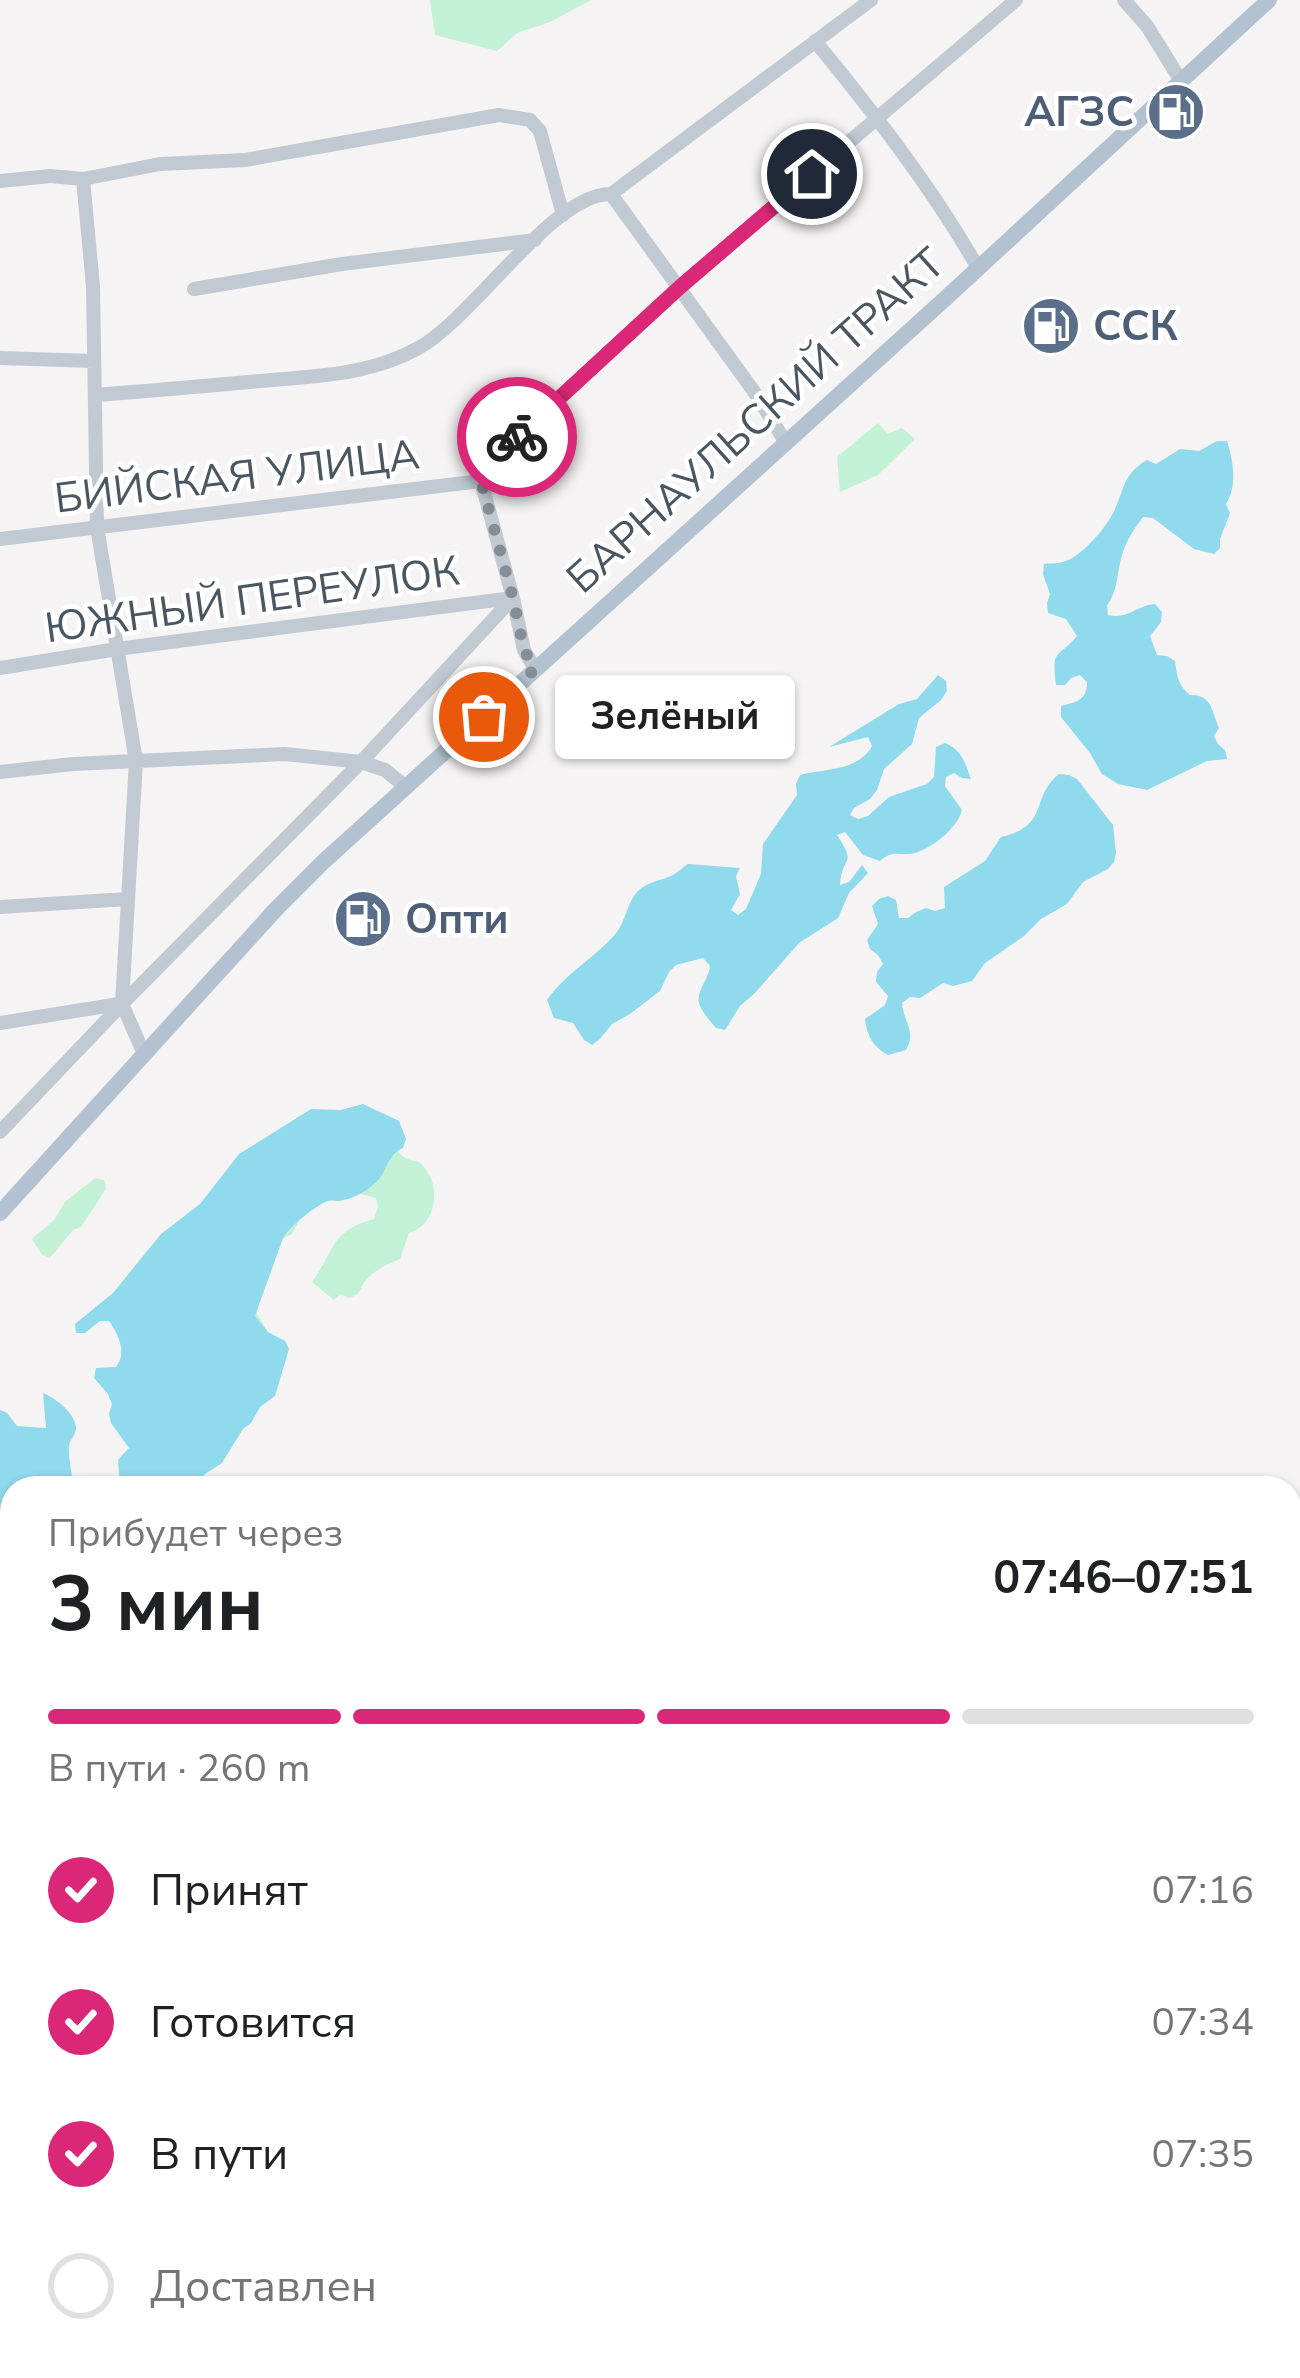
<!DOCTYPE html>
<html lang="ru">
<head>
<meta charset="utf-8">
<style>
	body { margin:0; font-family:"Nunito Sans",sans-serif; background:#f2f2f2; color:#202124; height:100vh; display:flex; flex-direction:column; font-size:45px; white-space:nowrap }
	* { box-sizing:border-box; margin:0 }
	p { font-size:39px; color:#757577 }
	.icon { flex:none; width:66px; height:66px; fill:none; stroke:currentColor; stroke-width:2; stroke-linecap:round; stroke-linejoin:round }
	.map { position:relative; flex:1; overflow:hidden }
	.panel { position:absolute; left:0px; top:1476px; width:1302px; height:903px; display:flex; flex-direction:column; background:#fff; border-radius:36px 36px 0 0; box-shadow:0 3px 9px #0004 }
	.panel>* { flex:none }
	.pin { position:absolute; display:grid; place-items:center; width:102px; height:102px; color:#fff; margin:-51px; border:6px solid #fff; border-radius:50%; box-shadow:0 3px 12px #0007 }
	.courier { position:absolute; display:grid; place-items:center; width:120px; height:120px; margin:-60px; border:9px solid #db2777; border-radius:50%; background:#fff; color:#222; box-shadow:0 3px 15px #0007 }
	.bubble { position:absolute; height:84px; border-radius:12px; background:#fff; box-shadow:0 3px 9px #0004; font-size:39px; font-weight:700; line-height:84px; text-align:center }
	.head em { font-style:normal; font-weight:700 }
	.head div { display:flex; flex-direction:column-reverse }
	.head { display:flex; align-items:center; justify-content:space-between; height:204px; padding:0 48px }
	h1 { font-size:78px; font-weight:700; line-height:90px }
	.bar { display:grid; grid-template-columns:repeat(4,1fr); gap:18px 12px; align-content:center; height:144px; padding:0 48px }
	.bar i { height:15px; border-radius:9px; background:#e0e0e0 }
	.bar .current { background:#db2777 }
	.bar p { grid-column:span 4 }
	ol { padding:0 48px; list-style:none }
	li { display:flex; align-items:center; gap:36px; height:132px }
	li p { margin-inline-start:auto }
	li .icon { padding:12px; border-radius:50%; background:#db2777; color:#fff; stroke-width:4 }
	li:last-child { color:#757577 }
	li i { width:66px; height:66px; border:6px solid #e0e0e0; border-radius:50% }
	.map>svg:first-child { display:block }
	.green { fill:#c3f1d5 }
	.water { fill:#90daee }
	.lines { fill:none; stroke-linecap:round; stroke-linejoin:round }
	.minor { stroke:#c1cad2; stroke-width:14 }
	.major { stroke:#b3c2d1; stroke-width:16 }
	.done { stroke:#868d94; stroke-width:12; stroke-dasharray:0 21.6 }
	.route { stroke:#db2777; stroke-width:15 }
	.labels { text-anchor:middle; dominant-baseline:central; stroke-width:9; stroke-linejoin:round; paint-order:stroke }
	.service-label { font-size:42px; font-weight:bold; fill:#4e5e75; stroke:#fff; text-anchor:start }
	.street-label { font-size:42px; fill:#4a5661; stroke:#fff }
</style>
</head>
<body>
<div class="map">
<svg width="1300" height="2378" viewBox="0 0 1300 2378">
	<rect width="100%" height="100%" fill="#f5f3f3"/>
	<path class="green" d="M430 0H591L550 22 517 33 497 51 435 35Z
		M878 423 888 434 902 428 915 439 878 475 840 492 837 457Z
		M385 1137C391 1144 398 1154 406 1158 415 1163 416 1158 424 1167 442 1187 436 1226 409 1233L400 1259C388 1264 376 1269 367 1279 359 1288 362 1294 349 1298L340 1294 334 1300 312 1282C336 1249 330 1231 374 1219L378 1207 376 1198 349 1191 305 1209 292 1234 275 1243 257 1307V1314L268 1332 163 1300Z
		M95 1178 104 1180 106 1189 81 1227 73 1230 50 1258 42 1255 32 1239 54 1220 65 1202Z"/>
	<path class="water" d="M1217 441H1227C1233 461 1238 485 1226 504L1230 513 1220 539V548L1214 554 1194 549 1153 518 1143 517C1134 529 1126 541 1122 555 1116 576 1119 587 1107 606L1108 615C1128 620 1137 605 1155 604L1162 612 1161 622 1150 636 1157 655 1167 656 1175 661C1177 676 1178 685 1190 695 1211 694 1212 711 1219 728L1214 736 1218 744 1225 750 1227 759 1207 761 1147 790 1118 784 1102 774 1090 753 1061 717V706C1077 702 1087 700 1087 682L1080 675 1071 678 1065 685H1056C1051 647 1058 659 1077 636L1066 619 1048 613 1047 603 1050 594 1043 574 1044 564C1050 563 1057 564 1063 562 1081 557 1103 531 1112 515 1125 491 1121 475 1147 460L1156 464 1180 449 1199 451Z
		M938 675 946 681 947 691 941 700 919 718 912 744 884 769 877 790 870 799 854 808 850 815 858 819 868 816 889 797 927 784 934 777 936 747 945 743C962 750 965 763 971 779L962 778 954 773 946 777 945 786 962 810C957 828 936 845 918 852 903 858 894 848 880 861L863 855 845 832 837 835C858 867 842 854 840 885L849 882 862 865 868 873 849 893 838 918 799 943 755 993 740 1006 725 1030 716 1028C711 1022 701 1011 699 1003 696 991 709 979 710 966L703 958 676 965 669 972 660 991 630 1014 612 1024 600 1039 592 1045 584 1040 573 1023 554 1018 547 1000C566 973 596 957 616 933 626 921 627 902 638 891 648 881 661 881 673 875 678 872 683 867 688 864L740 868 736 876 740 894 731 910 738 915 746 909 761 874 763 844 797 795 796 784 800 775C826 768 857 772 872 746L868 737 829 747 899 704 917 699Z
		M1059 774 1069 775 1077 779 1113 825 1116 853 1114 862 1108 869 1083 882 1067 904 1041 919 1024 936 985 963 972 981 953 986 943 983 920 998 910 997 902 1003C903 1021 917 1032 906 1050L888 1055C873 1047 867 1036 865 1019L885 1005 888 996 876 982 877 972 883 964 878 955 870 949 867 940 878 924 872 906 879 899 888 896 896 900 899 918H908L916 912 926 908 935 911 945 908 944 887 985 861 1001 837C1050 826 1030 797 1059 774Z
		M363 1104 399 1121 406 1139 403 1148C385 1156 388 1174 373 1185 364 1193 350 1200 338 1201 335 1201 331 1200 328 1201 316 1205 289 1227 283 1238L255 1316 268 1332 285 1341 289 1349 275 1396 260 1407 251 1423 243 1429 222 1463 205 1474 194 1488H120L118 1460 129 1448 111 1423 109 1414 112 1404 108 1394 94 1378 96 1368 116 1367C127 1353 119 1335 109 1321H100L85 1333H76L75 1324 113 1293 161 1234 200 1204 239 1154 311 1109 341 1110Z
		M43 1393C54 1397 77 1414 76 1429 75 1436 69 1441 69 1447 68 1460 73 1474 73 1488H12V1788L0 1773V1410L7 1413 17 1426 46 1428Z"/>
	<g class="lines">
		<path class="minor" d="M1124 0 1147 26 1181 81
			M815 41C874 113 931 186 978 268
			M83 179 93 286 97 527 136 761 122 1004 144 1054
			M0 181 50 176 83 179 160 164 245 160 499 115 530 120 540 131 563 215
			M611 194 755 393 786 443
			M194 289 342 264 535 240
			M0 358 94 361
			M95 395C150 391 205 386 260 381 315 376 372 375 420 347 474 317 553 193 611 194L871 0
			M481 481 513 598 524 650 535 669
			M0 539 481 481 490 462 679 287 1016 0
			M0 668 117 649 512 598
			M0 772 73 764 285 754 361 762 385 770 406 787
			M0 907 128 899
			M0 1023 119 1004
			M0 1132 122 1004 361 762 513 598
			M0 2129H12
			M234 2367V2378"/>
		<path class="major" d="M0 1213 277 908 322 863 947 297 1269 0"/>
	</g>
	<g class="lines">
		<path class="done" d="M484 717 535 669 524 650 513 598 481 481 490 462 517 437"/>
		<path class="route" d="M517 437 680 287 812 174"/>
	</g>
	<defs>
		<symbol id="fuel-disc" viewBox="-11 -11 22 22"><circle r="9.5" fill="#5c6f8a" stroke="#fff"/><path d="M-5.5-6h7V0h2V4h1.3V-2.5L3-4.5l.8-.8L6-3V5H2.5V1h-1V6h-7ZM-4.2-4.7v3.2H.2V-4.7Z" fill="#fff"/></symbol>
	</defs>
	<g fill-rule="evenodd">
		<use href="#fuel-disc" x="1143" y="79" width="66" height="66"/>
		<use href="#fuel-disc" x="1018" y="293" width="66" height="66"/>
		<use href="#fuel-disc" x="330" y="886" width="66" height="66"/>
	</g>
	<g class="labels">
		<g class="service-label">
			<text x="1134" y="112" text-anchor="end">АГЗС</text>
			<text x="1093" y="326">ССК</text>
			<text x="405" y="919">Опти</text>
		</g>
		<g class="street-label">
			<text transform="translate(756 421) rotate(-42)">БАРНАУЛЬСКИЙ ТРАКТ</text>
			<text transform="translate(237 477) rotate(-7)">БИЙСКАЯ УЛИЦА</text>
			<text transform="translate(252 600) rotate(-8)">ЮЖНЫЙ ПЕРЕУЛОК</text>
		</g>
	</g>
</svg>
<div class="pin" style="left:484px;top:717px;background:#ea580c"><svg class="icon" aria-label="bag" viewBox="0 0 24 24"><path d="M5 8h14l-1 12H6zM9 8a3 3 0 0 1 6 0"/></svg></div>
<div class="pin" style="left:812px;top:174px;background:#1f2937"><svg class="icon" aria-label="home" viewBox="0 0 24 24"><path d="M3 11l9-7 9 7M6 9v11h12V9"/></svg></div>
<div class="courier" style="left:517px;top:437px"><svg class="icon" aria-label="bike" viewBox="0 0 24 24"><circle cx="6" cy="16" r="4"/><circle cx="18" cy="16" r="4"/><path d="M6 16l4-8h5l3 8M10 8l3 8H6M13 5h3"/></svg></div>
<div class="bubble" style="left:555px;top:675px;width:240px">Зелёный</div>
<section class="panel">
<div class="head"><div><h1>3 мин</h1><p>Прибудет через</p></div><em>07:46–07:51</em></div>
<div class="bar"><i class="current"></i><i class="current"></i><i class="current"></i><i></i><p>В пути · 260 m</p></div>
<ol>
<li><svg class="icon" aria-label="check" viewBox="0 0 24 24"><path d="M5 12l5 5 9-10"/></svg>Принят<p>07:16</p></li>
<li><svg class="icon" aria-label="check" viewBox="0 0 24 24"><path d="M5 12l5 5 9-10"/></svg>Готовится<p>07:34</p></li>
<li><svg class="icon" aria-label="check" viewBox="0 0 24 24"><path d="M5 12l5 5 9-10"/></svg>В пути<p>07:35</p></li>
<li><i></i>Доставлен</li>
</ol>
</section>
</div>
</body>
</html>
